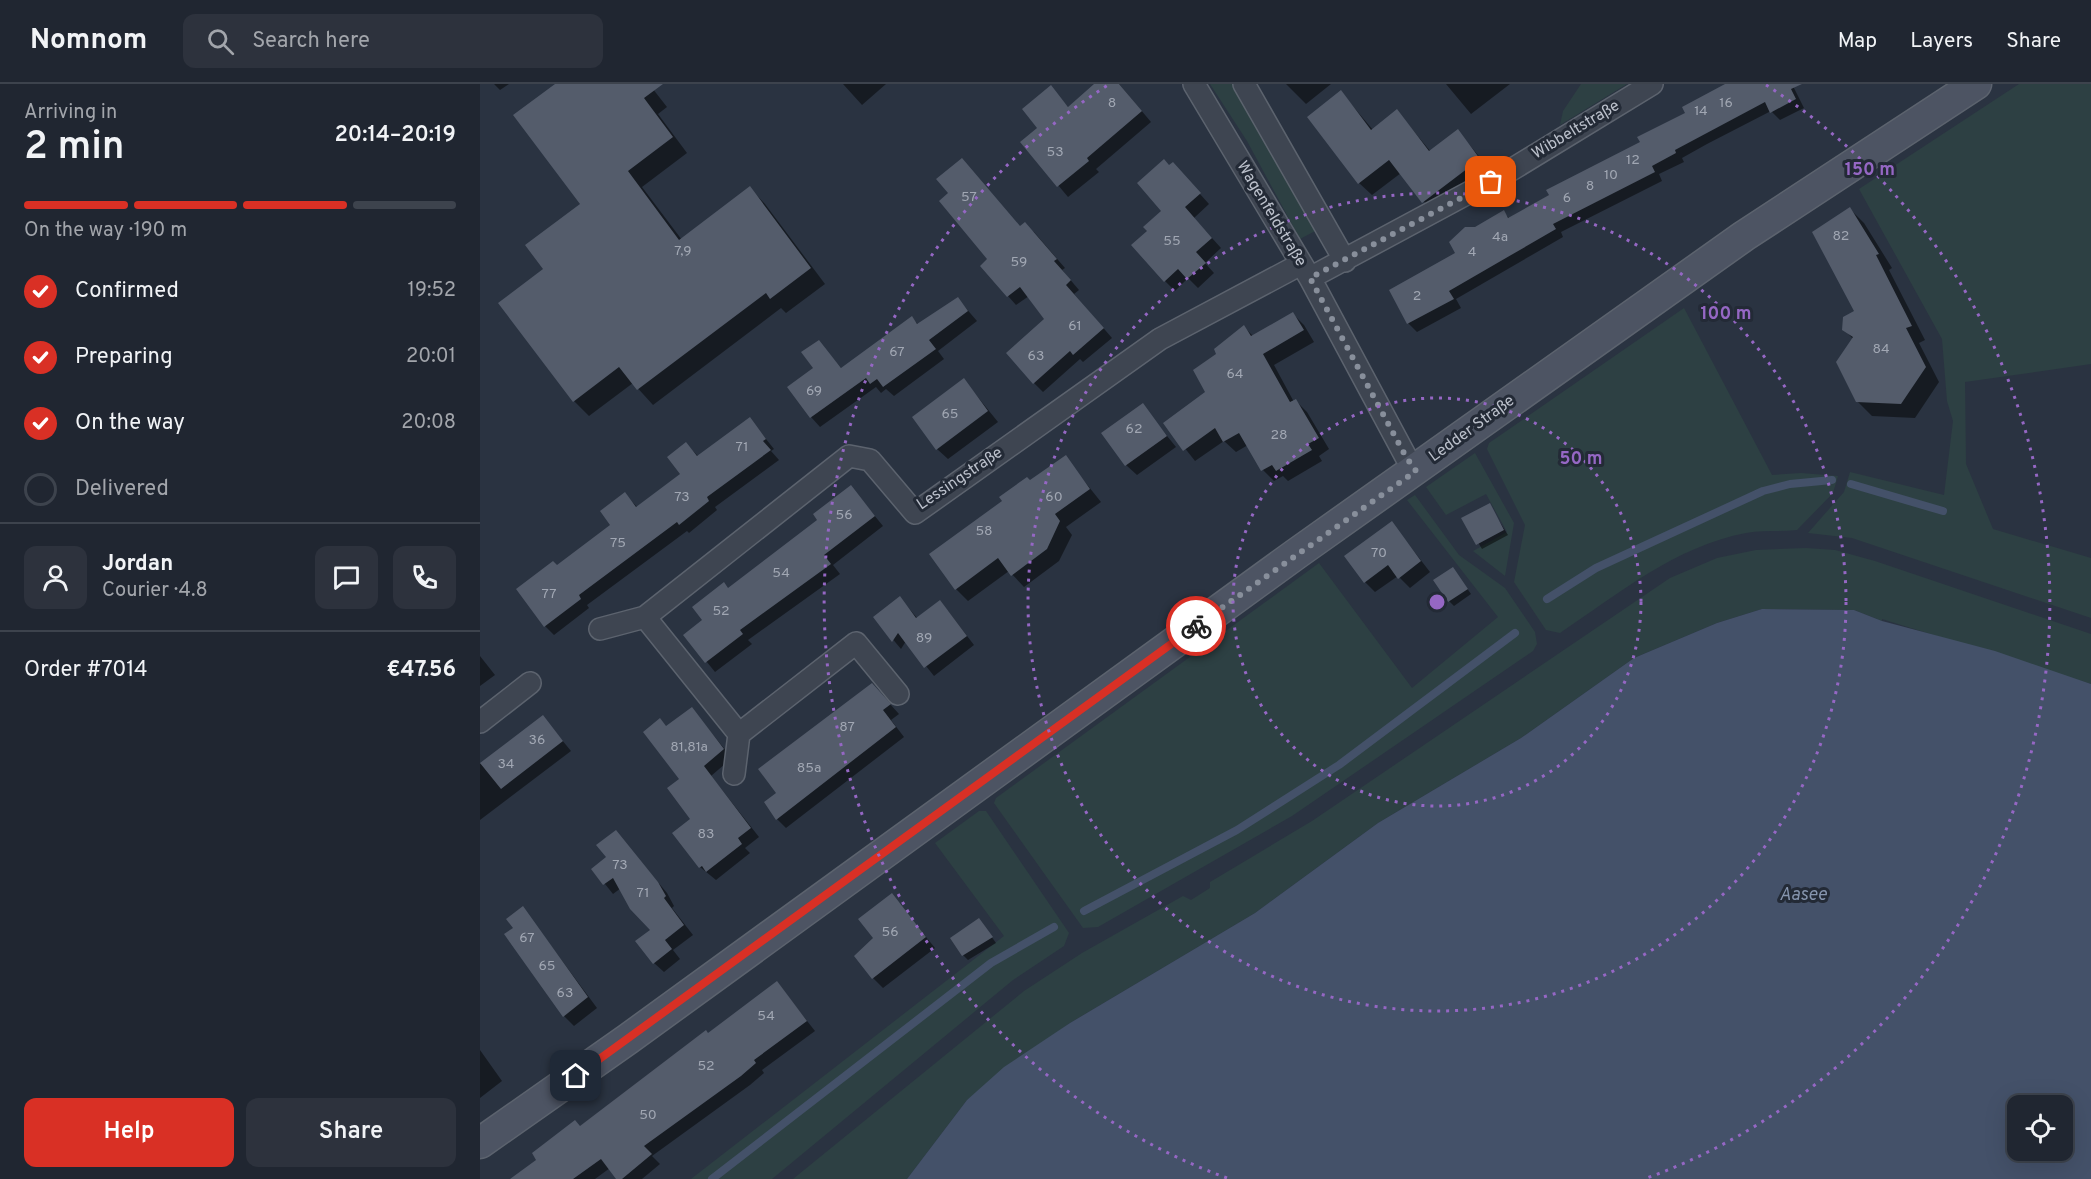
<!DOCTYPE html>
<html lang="en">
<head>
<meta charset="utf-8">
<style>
	body { margin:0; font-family:Overpass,sans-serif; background:#2d323d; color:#f1f3f6; height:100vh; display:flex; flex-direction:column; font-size:22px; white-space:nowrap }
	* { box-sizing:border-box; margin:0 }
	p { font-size:20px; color:#a2a5ab }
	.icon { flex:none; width:33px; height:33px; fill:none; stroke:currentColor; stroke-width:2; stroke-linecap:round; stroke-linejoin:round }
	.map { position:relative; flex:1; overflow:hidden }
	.sheet { display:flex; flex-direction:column; background:#202631; width:480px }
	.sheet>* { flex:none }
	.controls { position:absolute; left:1527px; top:1011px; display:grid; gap:12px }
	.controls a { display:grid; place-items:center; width:66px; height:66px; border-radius:12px; background:#202631; box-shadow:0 6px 24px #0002,0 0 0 2px #3d434d; font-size:30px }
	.pin { position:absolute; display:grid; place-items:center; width:51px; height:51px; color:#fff; margin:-26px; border-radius:12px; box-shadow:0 3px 9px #0006 }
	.courier { position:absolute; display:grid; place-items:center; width:60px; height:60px; margin:-30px; border:4px solid #d93025; border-radius:50%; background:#fff; color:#222; box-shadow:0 2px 8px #0007 }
	.headline em { font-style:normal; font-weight:600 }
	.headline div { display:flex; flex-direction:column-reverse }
	.headline { display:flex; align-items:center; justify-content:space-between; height:102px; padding:0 24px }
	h1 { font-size:39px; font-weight:600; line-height:45px }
	.bar { display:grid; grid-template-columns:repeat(4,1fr); gap:9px 6px; align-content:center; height:72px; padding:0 24px }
	.bar i { height:8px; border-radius:4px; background:#3d434d }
	.bar .selected { background:#d93025 }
	.bar p { grid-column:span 4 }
	.line { display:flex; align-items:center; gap:15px; padding:0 24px; border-top:2px solid #3d434d }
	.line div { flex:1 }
	.round { display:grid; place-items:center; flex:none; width:63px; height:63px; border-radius:12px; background:#2d323d }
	ol { padding:0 24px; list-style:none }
	li { display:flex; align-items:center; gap:18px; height:66px }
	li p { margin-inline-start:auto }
	li .icon { padding:6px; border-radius:50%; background:#d93025; color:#fff; stroke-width:4 }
	li:last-child { color:#a2a5ab }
	li i { width:33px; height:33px; border:3px solid #3d434d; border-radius:50% }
	.primary-button { display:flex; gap:12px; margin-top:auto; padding:12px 24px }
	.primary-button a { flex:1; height:69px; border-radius:12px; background:#d93025; color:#fff; font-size:24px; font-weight:600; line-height:69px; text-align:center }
	.primary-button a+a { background:#2d323d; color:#f1f3f6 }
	header { display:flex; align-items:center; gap:36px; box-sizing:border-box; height:84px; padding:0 30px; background:#202631; border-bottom:2px solid #3d434d }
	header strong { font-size:28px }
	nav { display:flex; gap:33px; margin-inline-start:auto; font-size:21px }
	.search { width:420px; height:54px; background:#2d323d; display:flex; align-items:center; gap:15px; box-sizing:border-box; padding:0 21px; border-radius:12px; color:#a2a5ab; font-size:22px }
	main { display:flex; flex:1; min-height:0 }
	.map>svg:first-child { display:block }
	.green { fill:#2d4043 }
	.water { fill:#445169; fill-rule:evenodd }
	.shadow { fill:#0007 }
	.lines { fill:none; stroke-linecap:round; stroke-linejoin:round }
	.stream { stroke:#445169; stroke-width:8 }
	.building { fill:#545c6b }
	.minor-casing { stroke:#5c636e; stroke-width:24 }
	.secondary-casing { stroke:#5c636e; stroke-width:33 }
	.minor { stroke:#3e4551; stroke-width:21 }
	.secondary { stroke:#4d5463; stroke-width:30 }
	.done { stroke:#888f9b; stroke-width:6; stroke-dasharray:0 10.8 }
	.route { stroke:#d93025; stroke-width:8 }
	.ring { fill:none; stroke:#9567c4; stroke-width:3; stroke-dasharray:3 6 }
	.labels { text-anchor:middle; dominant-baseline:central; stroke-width:6; stroke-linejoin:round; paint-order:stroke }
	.number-label { font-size:14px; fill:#a1a7b3 }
	.street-label { font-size:16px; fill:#bbc0cb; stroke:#232a36 }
	.water-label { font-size:18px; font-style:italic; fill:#8695ae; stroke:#232a36 }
	.centre { fill:#9567c4; stroke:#232a36; stroke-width:3 }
	.ring-label { font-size:18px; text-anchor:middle; font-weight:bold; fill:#9567c4; stroke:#232a36; stroke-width:6; stroke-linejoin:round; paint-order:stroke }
</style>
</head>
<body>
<header>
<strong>Nomnom</strong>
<div class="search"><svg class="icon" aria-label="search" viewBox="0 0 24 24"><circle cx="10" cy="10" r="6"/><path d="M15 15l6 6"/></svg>Search here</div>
<nav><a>Map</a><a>Layers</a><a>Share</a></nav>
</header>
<main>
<section class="sheet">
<div class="headline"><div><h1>2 min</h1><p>Arriving in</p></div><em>20:14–20:19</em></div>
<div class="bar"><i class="selected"></i><i class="selected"></i><i class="selected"></i><i></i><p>On the way · 190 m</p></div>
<ol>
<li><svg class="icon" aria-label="check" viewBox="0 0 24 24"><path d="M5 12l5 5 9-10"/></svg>Confirmed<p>19:52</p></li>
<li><svg class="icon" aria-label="check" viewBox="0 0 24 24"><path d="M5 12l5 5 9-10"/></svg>Preparing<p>20:01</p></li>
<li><svg class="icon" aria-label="check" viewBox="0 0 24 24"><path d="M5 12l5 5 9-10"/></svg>On the way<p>20:08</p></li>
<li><i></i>Delivered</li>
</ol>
<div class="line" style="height:108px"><a class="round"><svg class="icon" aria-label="person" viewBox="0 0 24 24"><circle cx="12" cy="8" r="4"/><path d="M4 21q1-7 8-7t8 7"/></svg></a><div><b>Jordan</b><p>Courier · 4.8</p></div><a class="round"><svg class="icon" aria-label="chat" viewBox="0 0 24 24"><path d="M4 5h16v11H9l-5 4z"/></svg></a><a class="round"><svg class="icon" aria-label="phone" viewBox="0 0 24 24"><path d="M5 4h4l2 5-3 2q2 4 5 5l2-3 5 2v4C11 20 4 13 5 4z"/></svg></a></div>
<div class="line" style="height:78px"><div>Order #7014</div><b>€47.56</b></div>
<div class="primary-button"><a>Help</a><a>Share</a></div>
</section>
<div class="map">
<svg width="1611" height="1095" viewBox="0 0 1611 1095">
	<rect width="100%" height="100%" fill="#2a3341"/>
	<path class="green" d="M730 0H752L766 19 837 146 820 155 767 57Z
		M1101 0H1147L1080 41 1083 27Z
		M1539 0H1611V280L1485 298 1486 380 1513 445 1611 474V534L1372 454 1328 449 1364 408 1370 388 1464 411 1473 337 1467 317 1462 255 1379 105Z
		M1204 224 1292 391 1321 389 1358 392 1353 409 1317 446C1300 448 1283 446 1266 449 1196 462 1138 510 1080 549L1066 546 1034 498 1045 441 1007 365 1009 359Z
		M995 369 1034 439 1025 492 993 467 1027 448 1006 410 966 431 946 403Z
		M935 411 979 471 1025 504 1055 548 1057 560 1053 567 812 732 618 843 603 844 514 719 516 714 839 479 932 604 1018 533 927 416Z
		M1326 464 1355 466 1395 477 1611 550V600L1402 535V537L1374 526 1282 525 1237 539 1154 574 1041 654 898 739 775 829 590 939 487 1016 427 1095H313L544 907 602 869 703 812 711 816 730 804V798L832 737 1190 494 1237 474 1276 466Z
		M499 727H506L589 849 584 862 533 896 292 1095H211L524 852 455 759Z"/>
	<path class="water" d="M1282 525 1374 526 1402 537 1515 567 1611 600V1095H427L487 1016 524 983 590 939 775 829 898 739 1041 654 1154 574 1237 539ZM1538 1022H1582V1066H1538Z"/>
	<path class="shadow" d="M14 0H29L20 6Z
		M78 0H169L187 23 178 30 207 69 162 103 202 156 270 104 285 120 345 200 306 229 301 224 173 321 153 299 109 332 94 317 65 186 102 121Z
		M363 0H406L382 21Z
		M617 0H639L671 38 616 85 619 88 588 113 542 58 559 44 570 3 589 24Z
		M806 0H851L826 20Z
		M966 0H1030L991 30Z
		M1250 0H1312L1324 24 1300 36 1291 27 1227 60 1202 74 1204 78 1179 90 1182 97 1081 148 1083 153 976 215 981 224 937 248 928 239 995 144 1023 128 1029 134 1162 59Z
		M861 8 893 46 917 27 951 68 978 47 1012 88 955 131 921 89 892 111 879 99Z
		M690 82 702 90 729 120 714 134 741 164 725 179 734 189 718 204 708 194 695 207 685 197 669 147 683 127Z
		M1370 125 1384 139 1412 184 1409 186 1445 256 1439 259 1459 298 1435 334 1392 332 1377 317 1373 255 1364 245 1376 228Z
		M541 143 554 148 585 184 582 186 599 206 594 210 632 254 603 278 600 275 563 308 554 299 566 235 549 212 536 221 528 212Z
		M478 215 497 237 458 267 464 275 414 312 406 305 401 309 396 303 340 343 331 333 339 258 362 285 431 234 439 241Z
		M813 230 824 241 834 258 794 281 814 318 816 317 827 328 849 365 839 372 842 377 808 397 803 392 794 397 783 386 768 361 756 368 744 357 715 377 685 339 727 308 738 270 764 243 773 252Z
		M484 296 518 338 468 375 457 365Z
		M662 321 696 363 657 391 646 381Z
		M270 335 294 365 291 367 299 376 235 423 237 426 209 449 207 447 107 521 109 524 74 551 65 542 77 483 132 441 145 410 158 424 202 391 206 360 219 373Z
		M585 373 621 418 586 443 592 451 579 477 544 503 529 487 488 517 476 505 550 398Z
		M371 403 403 442 353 481 360 490 268 556 272 560 235 588 205 551 224 537 249 505 340 436Z
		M1009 421 1028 451 1002 465 984 435Z
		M912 439 950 488 930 504 918 492 895 508 885 498Z
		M977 490 991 510 974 522 969 517Z
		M420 514 438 535 468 527 494 561 454 592 426 557 421 565 395 534Z
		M0 572 15 591 0 602Z
		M401 610 419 630 411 636 424 653 306 744 297 735Z
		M212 625 252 674 231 692 279 753 265 764 270 769 236 796 220 783 213 735 187 643Z
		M63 633 91 667 0 736V680Z
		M136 748 187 809 194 822 192 824 213 851 193 866 200 875 184 888 174 879 172 846 141 804 133 810 113 785 128 773Z
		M412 811 455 864 403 904 393 894 395 854Z
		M43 824 117 924 94 942 84 932 35 844Z
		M499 835 516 859 488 876 483 871Z
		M297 899 335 947 282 986 284 989 270 1001 172 1072 180 1080 162 1095H138L130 1084 115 1095H33Z
		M0 966 22 997 0 1014Z"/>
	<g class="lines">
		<path class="stream" d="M1371 400 1463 427
			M1067 515 1116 484 1283 407 1310 400 1352 396
			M604 827 757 746 859 681 1035 549
			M232 1095 511 879 574 843"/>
	</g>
	<path class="building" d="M75 0H183L164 14 193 53 148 87 199 156 270 102 331 184 290 215 286 209 157 306 139 283 93 318 18 219 63 185 45 161 100 120 33 31Z
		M614 0H639L662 27 607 74 609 77 577 103 540 58 557 44 542 25 571 1 588 23Z
		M1245 0H1322L1311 5 1316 15 1290 29 1285 18 1195 66 1196 69 1172 82 1175 88 1073 140 1076 145 969 207 974 215 927 240 909 206 975 169 969 158 985 143H995L1024 126 1028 134 1069 111 1066 106 1160 58 1157 53 1205 29 1202 23Z
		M861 6 891 46 917 25 949 67 978 45 1000 75 942 119 909 76 878 100 827 33Z
		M482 74 540 142 545 138 577 175 574 177 591 196 586 201 624 244 593 271 590 267 553 300 526 269 564 235 540 203 527 213 500 182 507 175 459 117 468 109 456 95Z
		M684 75 689 81 693 78 721 109 705 123 732 154 716 168 726 179 707 195 698 185 684 198 651 161 667 147 663 143 681 127 657 99Z
		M1370 123 1399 170 1396 171 1432 242 1426 244 1446 283 1421 320 1376 318 1356 278 1373 253 1362 246 1363 233 1374 227 1332 148Z
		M478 213 488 227 449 256 456 265 403 303 397 295 390 300 386 294 330 334 307 303 333 284 321 268 339 256 361 284 432 232 437 240Z
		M813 228 824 246 783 270 810 318 816 315 839 354 828 360 832 366 796 387 792 381 781 387 759 349 743 358 735 344 703 367 683 339 725 308 713 286 736 270 734 265 764 241 771 252Z
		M484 294 508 327 456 366 432 333Z
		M663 319 687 352 645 382 621 349Z
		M270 333 286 355 283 357 291 366 227 413 229 417 199 441 197 438 99 511 101 515 64 543 36 505 73 477 77 481 130 441 120 427 145 408 156 423 200 390 187 373 206 358 217 372Z
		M586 371 610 405 575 430 580 437 567 465 531 492 518 474 475 506 449 470 522 417 519 413 547 393 550 396Z
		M371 401 395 432 344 471 351 480 260 546 263 550 225 579 203 551 222 536 212 523 244 498 248 504 337 436 333 430Z
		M1010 419 1024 446 996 461 981 434Z
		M912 437 941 477 918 495 908 481 884 499 864 472Z
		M973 483 988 505 968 518 953 496Z
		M420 512 436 534 460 516 487 552 444 584 418 549 412 558 393 533Z
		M392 599 411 620 403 626 416 643 296 736 284 718 296 709 278 685Z
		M212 623 244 665 224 682 271 744 258 754 262 760 226 788 222 782 219 784 192 749 210 735 187 704 199 695 163 648 180 634 186 642Z
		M63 631 83 657 21 705 0 679Z
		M136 746 178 798 186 812 184 814 204 841 185 856 192 865 173 880 155 857 170 846 150 825 133 794 123 801 111 785 126 773 116 761Z
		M412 809 446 853 392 895 374 872 393 854 378 835Z
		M43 822 108 913 83 933 24 850 33 844 26 835Z
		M499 834 513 853 482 872 470 854Z
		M297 897 327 937 274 976 276 979 261 992 164 1062 172 1070 142 1095H136L121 1075 93 1095H30L56 1076 52 1069 95 1036 100 1042 226 946 228 949Z"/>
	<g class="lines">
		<defs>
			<path id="minor" d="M714 0 830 194 926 373 937 387
				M764 0 865 177
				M830 194 1031 86 1172 0
				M120 545 165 533
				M418 610 376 559 259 650 165 533 369 372 390 376 435 429 680 255 821 180
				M0 638 50 599
				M254 690 259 650"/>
			<path id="secondary" d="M0 1059 148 955 816 470 1264 152 1496 0"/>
		</defs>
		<use href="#minor" class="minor-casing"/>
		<use href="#secondary" class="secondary-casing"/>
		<use href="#minor" class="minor"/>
		<use href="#secondary" class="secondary"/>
	</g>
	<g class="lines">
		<path class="done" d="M716 542 936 387 926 373 830 194 1011 98"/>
		<path class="route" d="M96 992 716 542"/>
	</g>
	<g class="ring">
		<circle cx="957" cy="518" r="204"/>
		<circle cx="957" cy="518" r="409"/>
		<path d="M747 1094A613 613 0 0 1 628 1M1286 1A613 613 0 0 1 1167 1094"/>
	</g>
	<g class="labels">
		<g class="number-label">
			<text x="632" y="19">8</text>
			<text x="1246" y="19">16</text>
			<text x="1221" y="27">14</text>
			<text x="575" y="68">53</text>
			<text x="1153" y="76">12</text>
			<text x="1131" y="91">10</text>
			<text x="1110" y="102">8</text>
			<text x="489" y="113">57</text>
			<text x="1087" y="114">6</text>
			<text x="1361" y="152">82</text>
			<text x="1020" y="153">4a</text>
			<text x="692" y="157">55</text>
			<text x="203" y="167">7,9</text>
			<text x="992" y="168">4</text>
			<text x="539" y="178">59</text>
			<text x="937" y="212">2</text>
			<text x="595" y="242">61</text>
			<text x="1401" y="265">84</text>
			<text x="417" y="268">67</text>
			<text x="556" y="272">63</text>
			<text x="755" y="290">64</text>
			<text x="334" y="307">69</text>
			<text x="470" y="330">65</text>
			<text x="654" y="345">62</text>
			<text x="799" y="351">28</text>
			<text x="262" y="363">71</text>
			<text x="202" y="413">73</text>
			<text x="574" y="413">60</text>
			<text x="364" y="431">56</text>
			<text x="504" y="447">58</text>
			<text x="138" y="459">75</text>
			<text x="899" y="469">70</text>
			<text x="301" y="489">54</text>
			<text x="69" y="510">77</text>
			<text x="241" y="527">52</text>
			<text x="444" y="554">89</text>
			<text x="367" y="643">87</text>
			<text x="57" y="656">36</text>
			<text x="209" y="663">81,81a</text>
			<text x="26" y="680">34</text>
			<text x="329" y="684">85a</text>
			<text x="226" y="750">83</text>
			<text x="140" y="781">73</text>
			<text x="163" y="809">71</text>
			<text x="410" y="848">56</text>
			<text x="47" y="854">67</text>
			<text x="67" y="882">65</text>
			<text x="85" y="909">63</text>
			<text x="286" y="932">54</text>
			<text x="226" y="982">52</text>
			<text x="168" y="1031">50</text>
		</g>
		<g class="street-label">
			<text transform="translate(1096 46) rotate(-31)">Wibbeltstraße</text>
			<text transform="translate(791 130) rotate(59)">Wagenfeldstraße</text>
			<text transform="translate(992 345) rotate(-36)">Ledder Straße</text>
			<text transform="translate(480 395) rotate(-34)">Lessingstraße</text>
		</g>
		<g class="water-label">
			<text x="1323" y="811">Aasee</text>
		</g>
	</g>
	<circle cx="957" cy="518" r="9" class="centre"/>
	<g class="ring-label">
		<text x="1390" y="91">150 m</text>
		<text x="1246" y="235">100 m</text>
		<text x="1101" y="380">50 m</text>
	</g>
</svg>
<div class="controls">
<a><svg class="icon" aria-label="locate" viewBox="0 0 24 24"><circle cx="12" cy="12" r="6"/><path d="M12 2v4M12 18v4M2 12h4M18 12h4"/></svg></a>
</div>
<div class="pin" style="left:1011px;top:98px;background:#ea580c"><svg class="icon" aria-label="bag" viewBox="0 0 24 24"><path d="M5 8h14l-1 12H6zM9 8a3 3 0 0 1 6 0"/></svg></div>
<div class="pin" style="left:96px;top:992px;background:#1f2937"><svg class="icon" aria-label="home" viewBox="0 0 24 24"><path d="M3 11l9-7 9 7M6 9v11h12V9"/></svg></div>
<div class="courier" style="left:716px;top:542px"><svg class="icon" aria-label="bike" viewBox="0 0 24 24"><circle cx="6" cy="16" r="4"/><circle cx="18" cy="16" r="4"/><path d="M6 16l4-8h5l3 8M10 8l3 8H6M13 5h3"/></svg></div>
</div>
</main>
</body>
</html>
